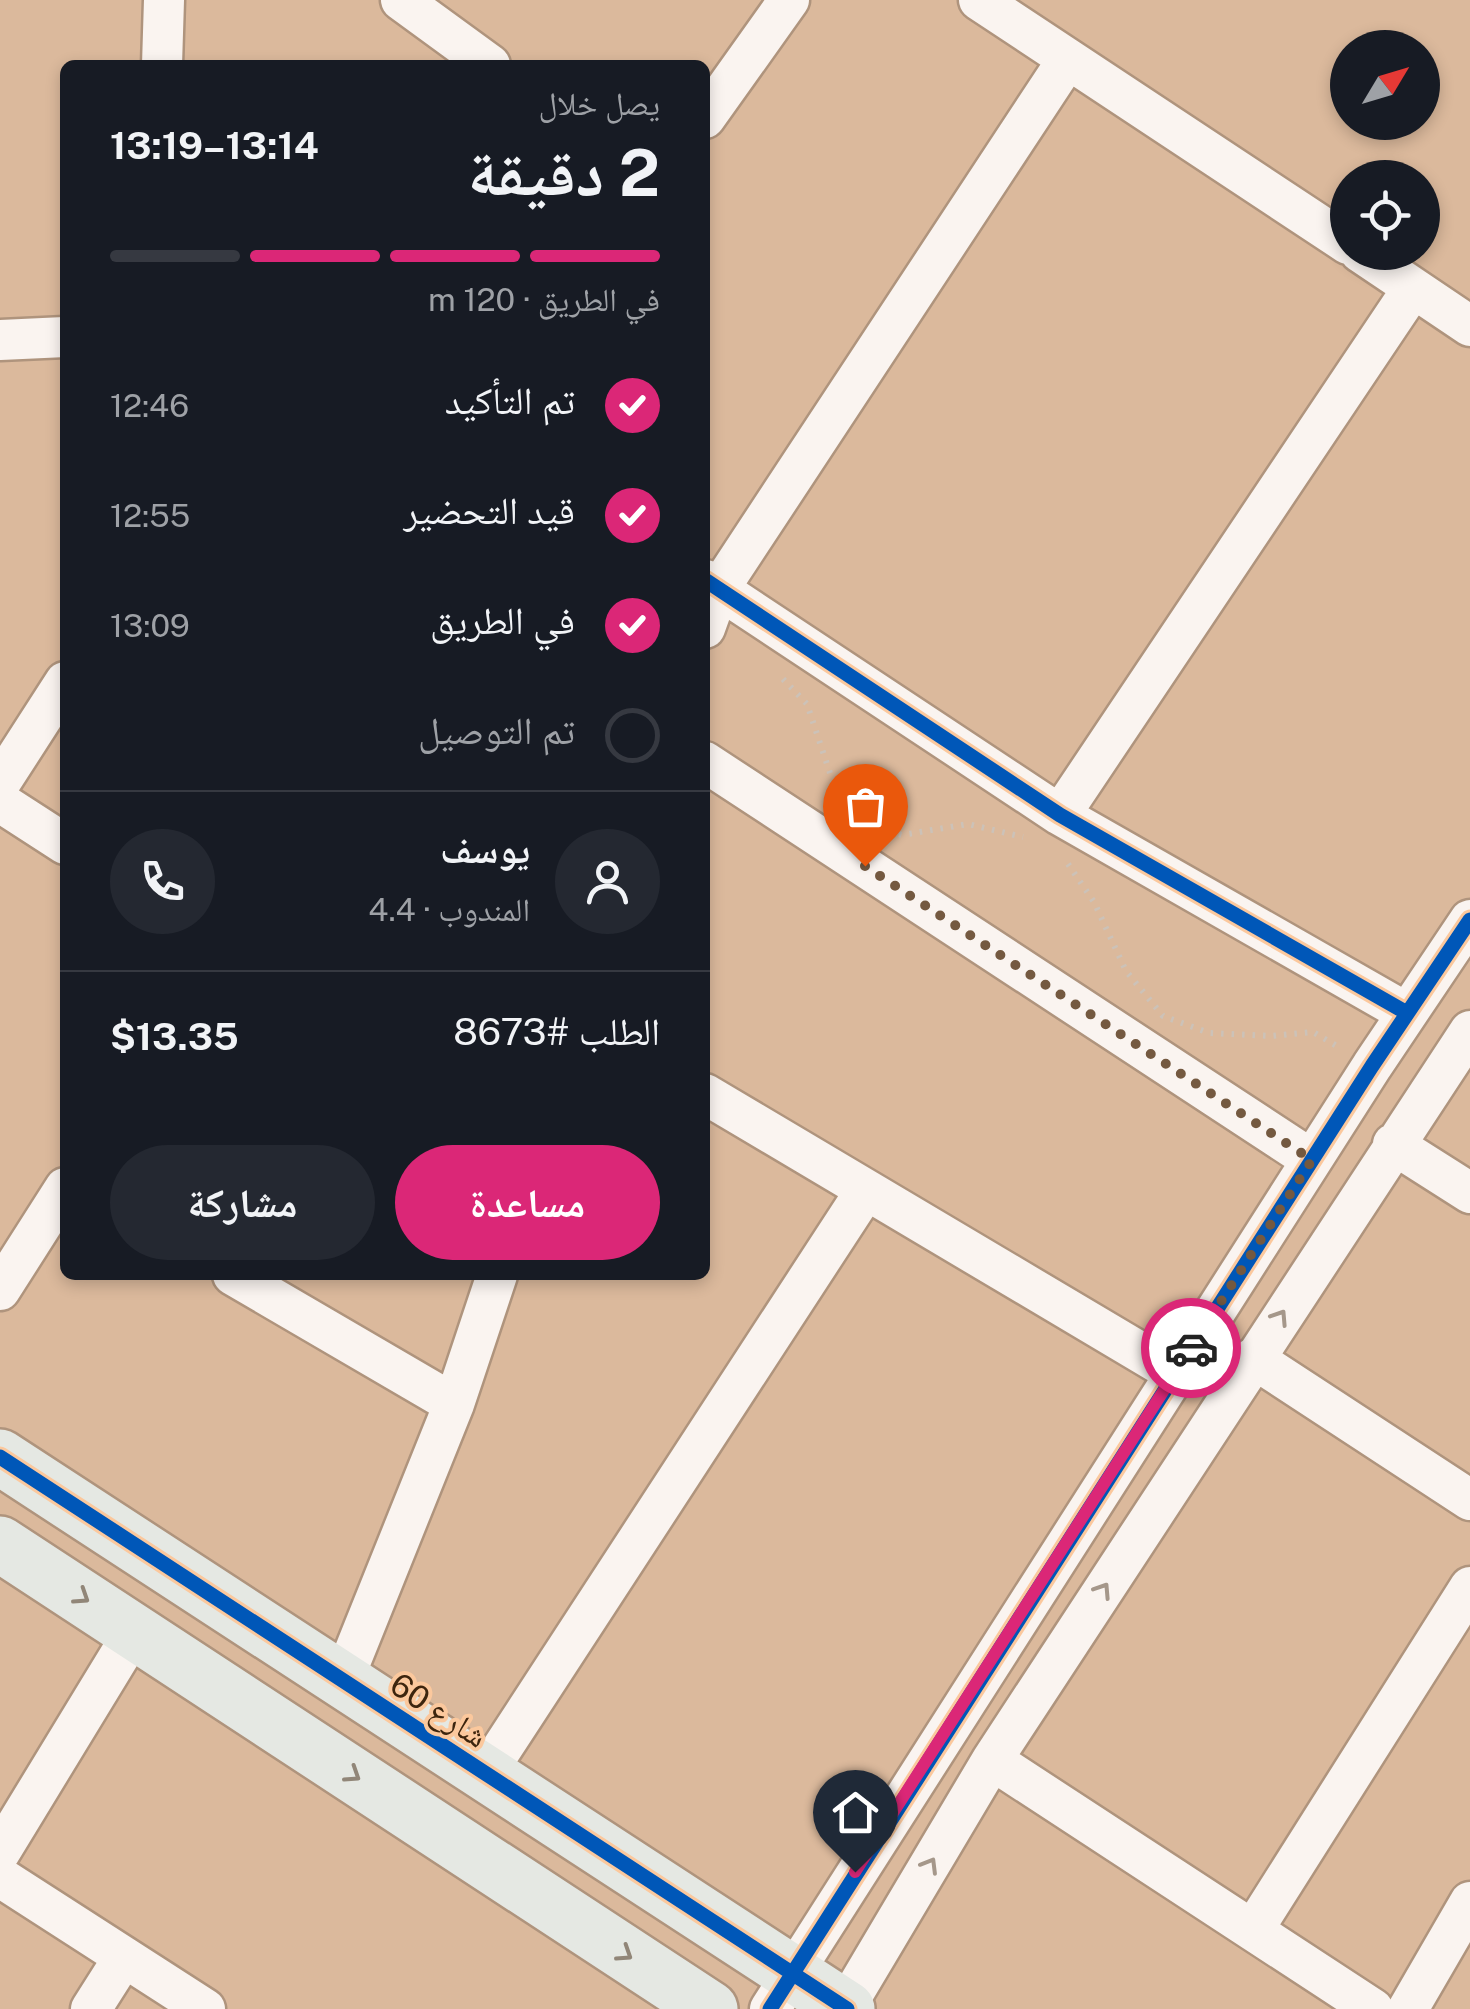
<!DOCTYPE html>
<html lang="ar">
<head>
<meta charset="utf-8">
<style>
	body { margin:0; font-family:"Public Sans","Noto Naskh Arabic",sans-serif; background:#242831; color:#f1f3f6; direction:rtl; height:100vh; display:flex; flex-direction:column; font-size:38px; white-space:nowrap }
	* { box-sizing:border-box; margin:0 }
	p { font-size:32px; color:#9ea1a6 }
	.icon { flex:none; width:55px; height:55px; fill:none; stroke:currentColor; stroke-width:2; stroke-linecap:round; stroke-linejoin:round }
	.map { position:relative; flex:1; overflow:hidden; direction:ltr }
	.side { position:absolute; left:60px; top:60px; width:650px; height:1220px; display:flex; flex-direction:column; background:#171b24; border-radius:15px; box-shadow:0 5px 15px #0003; direction:rtl }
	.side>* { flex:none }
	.needle { width:65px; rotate:52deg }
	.fabs { position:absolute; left:1330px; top:30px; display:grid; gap:20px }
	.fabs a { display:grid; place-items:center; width:110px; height:110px; border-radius:50%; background:#171b24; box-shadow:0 5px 15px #0003; font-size:50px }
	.pin { position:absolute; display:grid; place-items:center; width:85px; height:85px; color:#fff; margin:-102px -42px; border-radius:50% 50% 50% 0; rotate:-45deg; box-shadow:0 0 10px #0007 }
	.pin .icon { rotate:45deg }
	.courier { position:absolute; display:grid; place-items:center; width:100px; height:100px; margin:-50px; border:8px solid #db2777; border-radius:50%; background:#fff; color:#222; box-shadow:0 2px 12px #0007 }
	.overview em { font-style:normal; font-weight:700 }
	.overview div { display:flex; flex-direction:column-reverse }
	.overview { display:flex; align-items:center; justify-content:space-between; height:170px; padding:0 50px }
	h1 { font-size:65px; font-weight:700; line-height:75px }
	.bar { display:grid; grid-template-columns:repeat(4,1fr); gap:15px 10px; align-content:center; height:120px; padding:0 50px }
	.bar i { height:12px; border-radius:8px; background:#363941 }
	.bar .selected { background:#db2777 }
	.bar p { grid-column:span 4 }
	.line { display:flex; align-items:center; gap:25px; padding:0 50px; border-top:2px solid #363941 }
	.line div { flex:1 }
	.round { display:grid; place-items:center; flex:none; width:105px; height:105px; border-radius:52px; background:#242831 }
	ol { padding:0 50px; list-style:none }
	li { display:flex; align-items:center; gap:30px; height:110px }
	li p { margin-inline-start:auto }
	li .icon { padding:10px; border-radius:50%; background:#db2777; color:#fff; stroke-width:4 }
	li:last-child { color:#9ea1a6 }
	li i { width:55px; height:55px; border:5px solid #363941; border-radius:50% }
	.primary-button { display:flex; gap:20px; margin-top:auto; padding:20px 50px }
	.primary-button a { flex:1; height:115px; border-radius:60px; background:#db2777; color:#fff; font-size:40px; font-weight:700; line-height:115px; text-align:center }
	.primary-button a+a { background:#242831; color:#f1f3f6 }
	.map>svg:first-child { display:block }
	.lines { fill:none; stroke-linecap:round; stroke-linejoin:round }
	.street-casing { stroke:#af947d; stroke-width:45 }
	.secondary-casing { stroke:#af947d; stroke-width:60 }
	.path { stroke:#ccc2b8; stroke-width:6; stroke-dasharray:2.5 8; stroke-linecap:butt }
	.street { stroke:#faf4f0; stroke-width:40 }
	.secondary { stroke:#e5e8e3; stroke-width:55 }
	.cycleway-casing { stroke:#fbc89d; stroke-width:21 }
	.cycleway { stroke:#0057b8; stroke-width:15 }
	.oneway { stroke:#a5978a }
	.oneway2 { stroke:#918678 }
	.done { stroke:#745940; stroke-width:10; stroke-dasharray:0 18 }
	.route { stroke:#db2777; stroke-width:12 }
	.labels { text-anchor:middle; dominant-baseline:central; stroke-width:8; stroke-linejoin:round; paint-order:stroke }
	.street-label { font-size:32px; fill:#3d250e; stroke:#fbc89d }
</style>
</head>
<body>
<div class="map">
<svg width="1470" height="2009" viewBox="0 0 1470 2009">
	<rect width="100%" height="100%" fill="#dbb99c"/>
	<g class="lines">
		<defs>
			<path id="street" d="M401 0 490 65
				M979 0 1348 244
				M162 65 164 0
				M705 118 789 0
				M1360 252 1470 326
				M0 340 65 337
				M705 580 1060 815 1407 1013
				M705 628 719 589 1068 59
				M705 762 1312 1160
				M0 783 65 682
				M0 802 65 844
				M1060 815 1413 288
				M705 1094 1175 1373
				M1393 1144 1470 1193
				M233 1275 454 1404
				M0 1290 65 1188
				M1253 1358 1470 1500
				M343 1680 454 1404 497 1275
				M992 1760 1373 2009
				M486 1773 866 1190
				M0 1852 134 1632
				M0 1877 205 2009
				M1253 1930 1470 1587
				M91 2009 124 1957
				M770 2009 1372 1066 1470 920
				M844 2009 992 1760 1470 1031
				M1408 2009 1470 1902"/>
			<path id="secondary" d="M0 1457 847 2009
				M0 1544 710 2009"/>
		</defs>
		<use href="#street" class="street-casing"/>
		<use href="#secondary" class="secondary-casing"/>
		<path class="path" d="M783 679 807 704 838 797 853 811
			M879 828 902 835 968 824 1023 837
			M1068 864 1094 902 1126 971 1163 1016 1209 1033 1272 1036 1313 1032 1342 1049"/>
		<use href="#street" class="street"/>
		<use href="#secondary" class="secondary"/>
		<defs>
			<path id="cycleway" d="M705 580 1060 815 1407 1013
				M0 1457 847 2009
				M770 2009 1372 1066 1470 920"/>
		</defs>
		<use href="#cycleway" class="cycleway-casing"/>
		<use href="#cycleway" class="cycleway"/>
	</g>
	<defs><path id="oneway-chevron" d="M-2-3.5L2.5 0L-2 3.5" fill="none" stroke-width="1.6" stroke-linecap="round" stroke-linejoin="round" transform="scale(2.5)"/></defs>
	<g class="oneway">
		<use href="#oneway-chevron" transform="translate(1280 1317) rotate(-57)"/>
		<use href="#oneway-chevron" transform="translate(1103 1590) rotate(-57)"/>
		<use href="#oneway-chevron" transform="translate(930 1865) rotate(-59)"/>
	</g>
	<g class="oneway2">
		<use href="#oneway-chevron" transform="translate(82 1597) rotate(33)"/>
		<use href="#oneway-chevron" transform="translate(353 1775) rotate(33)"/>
		<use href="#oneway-chevron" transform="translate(625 1954) rotate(33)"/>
	</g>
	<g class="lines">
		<path class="done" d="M865 866 1312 1160 1191 1348"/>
		<path class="route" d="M855 1872 1191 1348"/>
	</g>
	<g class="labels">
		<g class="street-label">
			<text transform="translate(439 1710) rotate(33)">شارع 60</text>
		</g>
	</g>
</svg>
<div class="fabs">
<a><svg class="needle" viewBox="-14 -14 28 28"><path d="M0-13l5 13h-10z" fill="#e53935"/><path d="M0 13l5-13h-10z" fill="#9ea1a6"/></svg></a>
<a><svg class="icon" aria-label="locate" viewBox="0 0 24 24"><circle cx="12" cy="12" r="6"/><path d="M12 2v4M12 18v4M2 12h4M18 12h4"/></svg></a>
</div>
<div class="pin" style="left:865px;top:866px;background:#ea580c"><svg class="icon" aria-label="bag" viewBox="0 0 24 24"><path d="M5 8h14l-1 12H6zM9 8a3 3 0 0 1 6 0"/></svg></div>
<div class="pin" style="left:855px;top:1872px;background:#1f2937"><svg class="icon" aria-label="home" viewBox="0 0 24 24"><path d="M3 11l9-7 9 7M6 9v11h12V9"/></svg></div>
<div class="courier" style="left:1191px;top:1348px"><svg class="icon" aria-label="car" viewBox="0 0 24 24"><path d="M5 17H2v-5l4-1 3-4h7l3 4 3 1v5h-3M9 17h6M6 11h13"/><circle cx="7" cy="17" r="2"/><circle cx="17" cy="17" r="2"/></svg></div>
<section class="side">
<div class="overview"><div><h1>2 دقيقة</h1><p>يصل خلال</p></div><em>13:14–13:19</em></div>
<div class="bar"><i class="selected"></i><i class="selected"></i><i class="selected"></i><i></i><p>في الطريق · 120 m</p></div>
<ol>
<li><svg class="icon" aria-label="check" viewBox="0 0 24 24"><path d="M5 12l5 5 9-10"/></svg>تم التأكيد<p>12:46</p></li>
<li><svg class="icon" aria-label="check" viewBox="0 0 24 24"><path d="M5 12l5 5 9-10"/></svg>قيد التحضير<p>12:55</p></li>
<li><svg class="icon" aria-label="check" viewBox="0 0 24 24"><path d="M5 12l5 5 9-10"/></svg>في الطريق<p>13:09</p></li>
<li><i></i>تم التوصيل</li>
</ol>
<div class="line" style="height:180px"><a class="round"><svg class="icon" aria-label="person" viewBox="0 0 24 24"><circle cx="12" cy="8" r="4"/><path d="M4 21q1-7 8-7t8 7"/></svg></a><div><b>يوسف</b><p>المندوب · 4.4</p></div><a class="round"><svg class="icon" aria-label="phone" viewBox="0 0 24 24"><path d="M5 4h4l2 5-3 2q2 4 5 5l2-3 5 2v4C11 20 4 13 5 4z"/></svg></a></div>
<div class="line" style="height:130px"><div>الطلب #8673</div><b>$13.35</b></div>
<div class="primary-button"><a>مساعدة</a><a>مشاركة</a></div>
</section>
</div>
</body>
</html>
